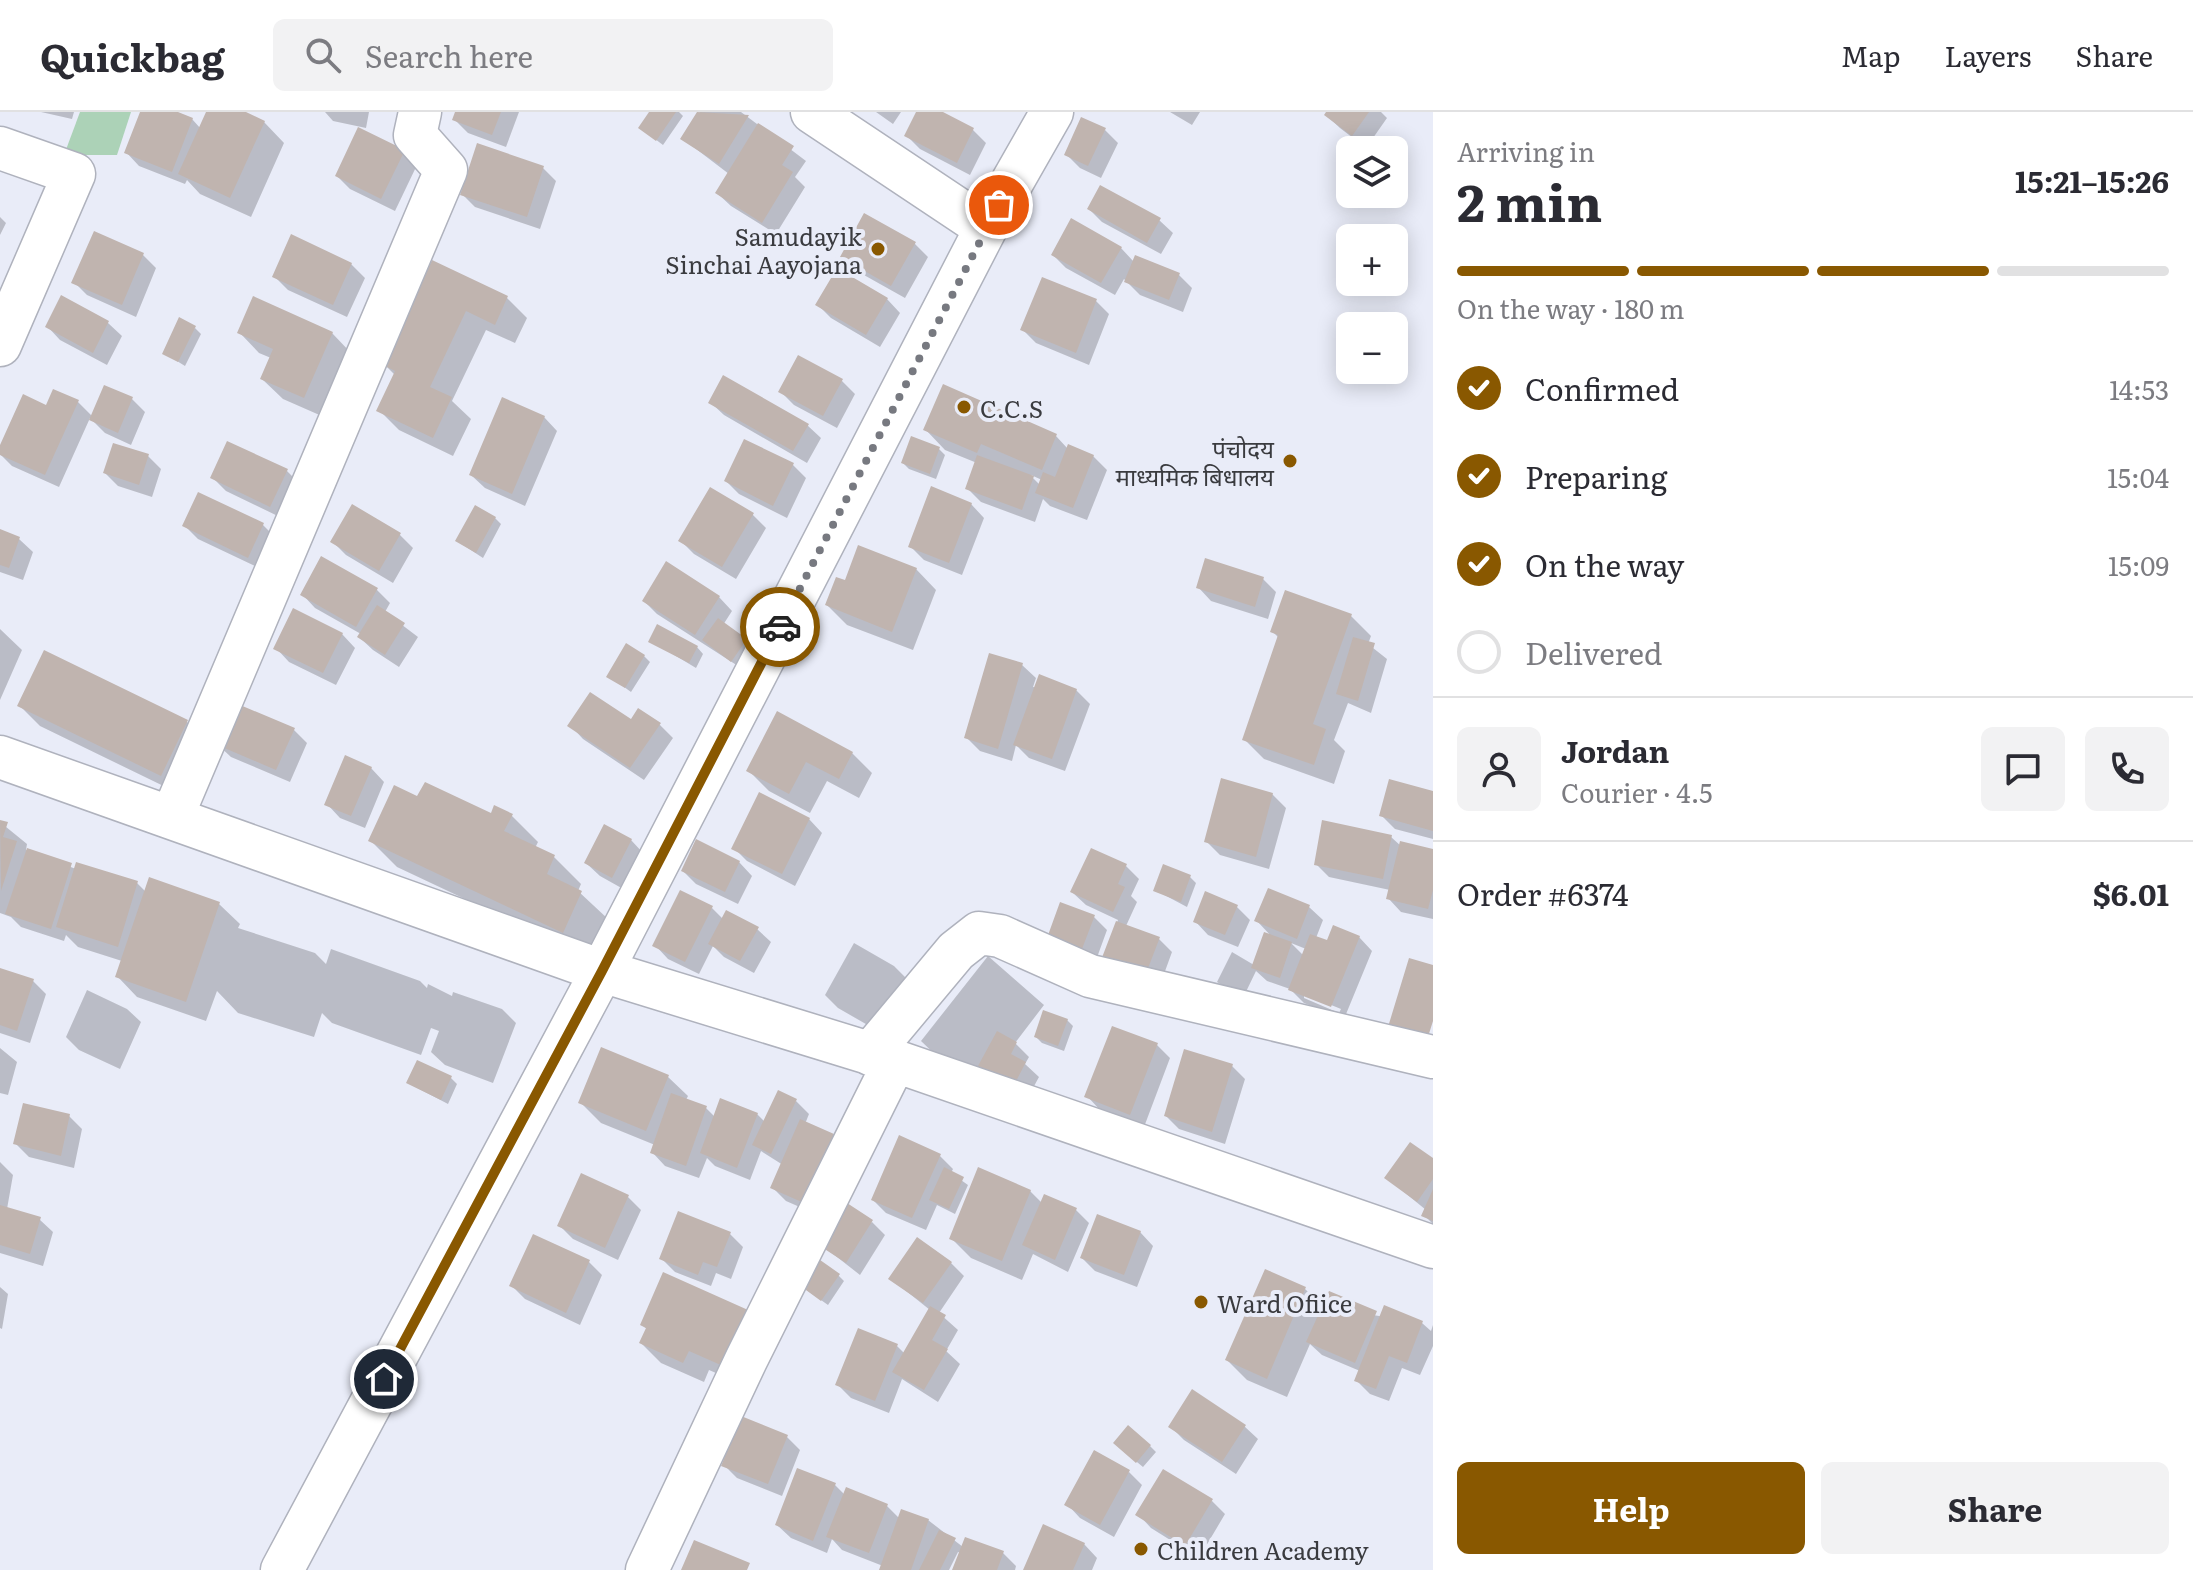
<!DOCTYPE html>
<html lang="en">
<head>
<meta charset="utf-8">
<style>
	body { margin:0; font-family:Literata,"Noto Sans Devanagari",serif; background:#f2f2f3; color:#2b2b33; height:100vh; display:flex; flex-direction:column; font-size:30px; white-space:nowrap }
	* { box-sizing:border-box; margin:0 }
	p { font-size:26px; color:#7c7c81 }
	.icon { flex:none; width:44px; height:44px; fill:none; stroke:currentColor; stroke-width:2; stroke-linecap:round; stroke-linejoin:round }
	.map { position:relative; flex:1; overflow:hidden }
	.panel { display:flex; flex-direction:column; background:#fff; width:760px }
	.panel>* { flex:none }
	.controls { position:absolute; left:1336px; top:24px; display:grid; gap:16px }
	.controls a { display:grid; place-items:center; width:72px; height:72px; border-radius:12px; background:#fff; box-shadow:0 4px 20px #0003; font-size:40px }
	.pin { position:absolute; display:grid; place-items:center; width:68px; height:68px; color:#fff; margin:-34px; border:4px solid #fff; border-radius:50%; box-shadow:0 2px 8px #0007 }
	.courier { position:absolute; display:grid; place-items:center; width:80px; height:80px; margin:-40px; border:6px solid #895800; border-radius:50%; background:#fff; color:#222; box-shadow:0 2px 10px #0007 }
	.head em { font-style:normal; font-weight:700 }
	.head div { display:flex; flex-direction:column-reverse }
	.head { display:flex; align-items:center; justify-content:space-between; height:136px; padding:0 24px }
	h1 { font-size:52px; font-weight:700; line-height:60px }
	.bar { display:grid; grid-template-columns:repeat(4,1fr); gap:12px 8px; align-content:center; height:96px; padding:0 24px }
	.bar i { height:10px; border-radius:6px; background:#e1e1e2 }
	.bar .current { background:#895800 }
	.bar p { grid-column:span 4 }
	.line { display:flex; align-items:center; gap:20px; padding:0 24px; border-top:2px solid #e1e1e2 }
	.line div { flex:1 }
	.round { display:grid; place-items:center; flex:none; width:84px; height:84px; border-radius:12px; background:#f2f2f3 }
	ol { padding:0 24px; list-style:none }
	li { display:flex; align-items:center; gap:24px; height:88px }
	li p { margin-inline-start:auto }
	li .icon { padding:8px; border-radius:50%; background:#895800; color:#fff; stroke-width:4 }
	li:last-child { color:#7c7c81 }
	li i { width:44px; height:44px; border:4px solid #e1e1e2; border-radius:50% }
	.primary-button { display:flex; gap:16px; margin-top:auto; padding:16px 24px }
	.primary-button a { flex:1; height:92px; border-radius:12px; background:#895800; color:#fff; font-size:32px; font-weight:700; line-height:92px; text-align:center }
	.primary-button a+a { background:#f2f2f3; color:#2b2b33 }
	header { display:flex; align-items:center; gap:48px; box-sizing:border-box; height:112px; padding:0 40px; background:#fff; border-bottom:2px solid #e1e1e2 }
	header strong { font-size:38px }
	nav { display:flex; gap:44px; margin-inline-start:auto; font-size:28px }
	.search { width:560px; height:72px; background:#f2f2f3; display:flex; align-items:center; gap:20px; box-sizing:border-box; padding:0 28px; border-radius:12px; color:#7c7c81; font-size:30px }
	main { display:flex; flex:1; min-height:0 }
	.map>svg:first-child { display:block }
	.green { fill:#acd2b7 }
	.shadow { fill:#0003; fill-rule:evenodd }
	.building { fill:#c0b4af }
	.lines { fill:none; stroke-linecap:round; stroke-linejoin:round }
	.minor-casing { stroke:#afb2bd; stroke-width:45 }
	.minor { stroke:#fff; stroke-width:42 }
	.done { stroke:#777980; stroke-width:8; stroke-dasharray:0 14.4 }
	.route { stroke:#895800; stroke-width:10 }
	.poi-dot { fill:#895800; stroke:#e9ecf8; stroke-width:3 }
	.labels { text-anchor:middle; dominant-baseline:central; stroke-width:8; stroke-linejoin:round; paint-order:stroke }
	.poi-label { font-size:24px; fill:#3a3b3f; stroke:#e9ecf8; text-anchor:start }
</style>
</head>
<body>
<header>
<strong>Quickbag</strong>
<div class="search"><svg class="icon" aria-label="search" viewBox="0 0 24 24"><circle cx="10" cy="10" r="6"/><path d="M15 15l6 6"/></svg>Search here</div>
<nav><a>Map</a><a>Layers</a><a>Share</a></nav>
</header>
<main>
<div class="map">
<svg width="1433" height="1458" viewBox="0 0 1433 1458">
	<rect width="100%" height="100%" fill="#e9ecf8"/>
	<path class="green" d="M80 0H131L117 43H64Z"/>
	<path class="shadow" d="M41 0H74L72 7Z
		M142 0H173L192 7 201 17 208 0H241L264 10 284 31 251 105 200 82 187 68 185 72 139 54 126 40Z
		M325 0H369L366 16 333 9Z
		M457 0H519L506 35 468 21 454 7Z
		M651 0H679L683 4 663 33 647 21Z
		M700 0H741L806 49 795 65 805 75 776 122 731 94 717 81 729 62 683 27Z
		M876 0H901L893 12Z
		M918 0H938L973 18 986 31 970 63 920 37 906 23Z
		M1170 0H1200L1192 13Z
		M1329 0H1381L1387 6 1366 36 1340 16 1326 3Z
		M1105 18 1118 31 1101 66 1080 56 1066 42Z
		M404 40 417 53 395 99 350 77 337 64Z
		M543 56 556 69 540 117 475 95 462 82Z
		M1089 97 1159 108 1173 121 1161 142 1102 110Z
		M865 103 915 132 928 145 905 186 855 158 842 144Z
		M0 105 6 111 0 123Z
		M1121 136 1134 150 1179 163 1192 176 1183 200 1140 183 1124 167 1115 183 1066 156 1053 143Z
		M143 143 156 156 136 205 87 183 74 170Z
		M433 151 507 186 527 206 515 231 486 218 452 289 471 307 453 344 399 318 379 298 395 263 385 253Z
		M351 152 365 166 347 205 288 178 274 164Z
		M62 186 108 211 122 224 107 253 60 228 47 214Z
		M887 187 900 201 880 235 831 206 818 193Z
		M1096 189 1109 202 1089 253 1036 231 1023 218Z
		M195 216 201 222 185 254 164 241Z
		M239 220 332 221 352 242 324 305 283 287 262 267 271 246 259 241Z
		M842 269 855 282 837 316 794 293 781 280Z
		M132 287 145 300 131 333 105 321 90 306 59 375 12 354 0 342V338L47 296 78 290 93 305Z
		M710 290 807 313 821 326 807 351 724 303Z
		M544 305 557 319 525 394 485 376 471 363Z
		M925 317 1056 324 1068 337 1093 344 1107 358 1087 408 1050 394 1043 387 1035 410 981 390 967 376 977 351 945 338ZM1031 363 1042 368 1040 373 1031 364Z
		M939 337 945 343 936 367 909 357 903 351Z
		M148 344 161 357 152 385 118 374 105 361Z
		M793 353 806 366 787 406 739 382 726 369Z
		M287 359 300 372 284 407 226 379 212 365Z
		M199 382 263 413 276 426 261 457 198 427 184 413Z
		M971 392 984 406 962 463 924 448 910 434Z
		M353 395 400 423 413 436 393 471 346 443 333 430Z
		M752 402 766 416 736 467 694 442 681 429Z
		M495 406 501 412 483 446 457 429Z
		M0 419 19 427 33 440 23 468 0 460Z
		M916 457 936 478 913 538 847 513 827 493 846 471Z
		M1263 467 1276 480 1268 507 1211 489 1198 475Z
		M377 478 390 491 385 500 418 525 399 555 373 538 359 525 361 522 315 496 302 482Z
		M719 485 732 499 723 513 751 535 738 554 657 502 644 489Z
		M1351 504 1371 524 1368 532 1387 547 1371 601 1348 591 1334 628 1345 639 1334 672 1264 647 1244 627 1279 526 1272 519Z
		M0 517 22 538 0 588Z
		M342 522 355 536 336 573 289 550 276 536Z
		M651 529 697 535 703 542 696 556Z
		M644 544 650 550 631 580 609 564Z
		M1022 553 1036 566 1033 575 1076 578 1090 592 1065 659 1029 646 1016 633 1012 649 980 639 967 626Z
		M20 594 187 610 207 630 182 683 40 614Z
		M631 610 660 613 673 626 644 668 583 627 570 613Z
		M294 618 307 631 290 670 231 645 217 632Z
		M852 641 872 661 859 686 827 669 810 701 769 679 749 659Z
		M371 656 384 670 365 716 340 706 327 692Z
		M1433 681V727L1395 717 1381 703Z
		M1272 682 1286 696 1269 757 1220 743 1207 730Z
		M418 687 492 704H512L538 730 535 736 554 745 581 772 578 779 608 807 590 846 397 755 370 728Z
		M809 707 822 721 795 774 747 749 734 736Z
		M0 710 27 732 26 738 76 757 137 771 146 780 219 792 240 812 238 816 315 841 326 852 331 837 420 869 427 876 428 872 452 884 453 880 502 897 516 911 493 971 445 953 431 940 439 919 431 916 421 943 332 911 322 901 314 925 238 901 217 879 206 909 137 885 117 864 122 849 78 835 66 823 64 829 21 815 11 805 0 801Z
		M1391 725 1401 734 1433 739V807L1401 800 1388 786 1390 778 1329 765 1316 752Z
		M631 728 644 742 625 778 600 764 586 751Z
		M739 750 752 764 738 792 696 772 683 759Z
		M1126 754 1139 767 1131 784 1137 790 1126 814 1159 827 1172 840 1156 884 1100 855 1118 808 1086 793 1072 780Z
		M1190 765 1196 771 1187 795 1155 778Z
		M1269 778 1309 795 1323 808 1316 826 1328 831 1359 825 1372 839 1344 907 1304 891 1290 877 1267 869 1256 859 1243 886 1217 870 1232 840 1254 853 1272 825 1257 809ZM1291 831 1306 837 1304 844ZM1304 882 1341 897 1339 901 1304 886Z
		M1236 794 1250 808 1238 835 1208 823 1195 809Z
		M712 796 723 807 757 817 771 830 754 861 724 845 713 834 699 862 668 847 655 833Z
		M1094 805 1107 818 1091 862 1059 850Z
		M854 831 894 854 907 867 878 919 838 896 825 883Z
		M988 844 1044 893 1015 931 1029 945 1025 952 1039 965 1027 987 942 949 921 929Z
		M0 858 33 869 46 882 30 931 0 921Z
		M87 878 127 897 141 910 120 957 79 938 66 925Z
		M1067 908 1073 914 1064 939 1042 931 1036 925Z
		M1157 933 1170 946 1144 1015 1100 998 1087 984Z
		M0 936 17 950 8 983 0 981Z
		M1232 954 1245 967 1225 1032 1179 1017 1166 1004Z
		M667 964 688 984 686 988 706 996 715 1005 757 1002 765 1010 796 989 809 1002 805 1012 833 1024 846 1038 818 1103 786 1089 773 1076 783 1053 761 1039 750 1068 715 1054 707 1046 699 1066 665 1054 652 1040 655 1033 601 1011 581 991Z
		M451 966 457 972 448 992 408 971Z
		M69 1004 82 1017 74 1056 29 1045 16 1032Z
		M940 1044 953 1057 951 1061 968 1073 955 1102 937 1093 926 1118 886 1101 873 1088Z
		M1433 1049V1112L1424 1103 1426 1098 1387 1066Z
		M0 1050 13 1063 7 1097 39 1107 53 1120 43 1154 0 1141Z
		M1030 1079 1042 1091 1076 1098 1089 1111 1068 1160 1033 1142 1022 1168 971 1146 951 1126Z
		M628 1085 641 1098 618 1148 573 1127 560 1114Z
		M872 1110 885 1123 860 1163 823 1134Z
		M1140 1120 1153 1134 1137 1175 1095 1159 1082 1146Z
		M730 1122 743 1135 731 1167 716 1161 711 1174 675 1160 661 1146Z
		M589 1150 602 1163 580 1213 525 1187 512 1174Z
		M951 1151 964 1164 939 1201 958 1218 946 1239 960 1252 938 1290 902 1267 889 1301 851 1286 837 1272 897 1234 905 1242 930 1198 890 1166Z
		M664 1163 753 1277 709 1258 704 1270 661 1251 641 1231 647 1217 642 1213Z
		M838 1163 844 1169 828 1193 804 1176Z
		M0 1175 8 1182 2 1217 0 1216Z
		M1305 1177 1324 1195 1422 1211 1431 1219 1433 1213V1234L1420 1263 1402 1256 1389 1289 1370 1282 1357 1269 1360 1259 1322 1243 1310 1232 1287 1285 1247 1268 1227 1248Z
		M1244 1314 1258 1327 1236 1362 1184 1328 1171 1315Z
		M787 1325 800 1338 782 1384 737 1366 724 1353Z
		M1150 1334 1156 1340 1143 1355 1121 1337Z
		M1129 1360 1142 1373 1114 1425 1080 1406 1067 1392Z
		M835 1373 845 1383 887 1394 900 1407 928 1408 963 1435 1003 1441 1016 1454 1015 1458H954L961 1441 958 1440 949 1458H882L883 1454 842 1438 832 1427 827 1441 791 1426 777 1413Z
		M1212 1389 1225 1402 1199 1446 1151 1416 1138 1402Z
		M1084 1432 1097 1446 1092 1458H1026Z"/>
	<path class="building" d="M140 0H178L193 6 172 60 124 41Z
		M206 0H246L265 9 230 86 178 62Z
		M455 0H501L492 23 452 8Z
		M649 0H676L656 29 638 16Z
		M697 0 749 3 719 52 680 27Z
		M916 0H943L974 16 957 51 904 24Z
		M1326 0H1369L1352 24 1324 3Z
		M1081 5 1106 16 1088 54 1064 43Z
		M758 11 794 34 782 53 793 60 762 111 715 81Z
		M358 15 405 38 381 87 335 64Z
		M477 31 544 54 527 105 460 83Z
		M1100 73 1161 106 1147 131 1087 97Z
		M864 101 916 130 891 174 840 145Z
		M1071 106 1122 135 1101 171 1051 143Z
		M94 119 144 141 122 193 71 171Z
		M291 122 352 151 333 193 272 165Z
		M1135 143 1180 161 1169 188 1124 170Z
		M432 148 508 184 495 213 466 199 430 275 452 285 433 326 376 299 395 259 383 253Z
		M837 156 888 186 866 223 815 193Z
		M1042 165 1097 187 1076 241 1020 218Z
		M61 183 109 209 93 241 45 215Z
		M253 184 333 220 304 286 260 267 273 237 237 221Z
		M179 205 196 214 178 250 162 242Z
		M798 243 843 267 823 304 778 280Z
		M723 263 809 312 793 339 708 291Z
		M943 272 1057 322 1042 358 981 332 977 341 923 318Z
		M104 273 133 285 118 321 89 308Z
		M53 277 79 288 45 363 0 343V333L23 282 46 293Z
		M502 285 545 304 512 382 469 363Z
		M911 324 940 335 930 362 901 351Z
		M744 327 794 351 773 394 724 369Z
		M227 329 288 357 270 395 210 366Z
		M113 331 149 342 139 373 103 361Z
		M1068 332 1094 343 1073 396 1035 381 1043 360 1055 365Z
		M977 343 1034 364 1022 398 965 377Z
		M931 374 972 391 949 451 908 435Z
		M710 375 754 401 722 455 678 429Z
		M198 380 264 411 248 446 182 414Z
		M352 392 401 421 379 459 330 430Z
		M475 393 496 405 476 441 455 429Z
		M0 417 20 425 9 456 0 453Z
		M858 433 917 456 892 520 825 493 836 465 845 468Z
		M321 444 378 476 356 515 300 483Z
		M1205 446 1264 465 1255 495 1196 476Z
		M666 449 720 484 695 523 642 489Z
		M1285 478 1352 502 1313 612 1326 617 1314 653 1242 628 1278 523 1270 520Z
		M377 493 405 511 385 543 357 525Z
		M293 496 343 521 323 561 273 537Z
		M718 506 747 527 731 550 702 528Z
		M657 512 698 534 689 551 648 530Z
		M1353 525 1375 531 1358 589 1336 582Z
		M626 531 645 543 625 576 606 565Z
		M44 538 188 608 161 664 17 594Z
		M989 541 1023 551 998 637 964 626Z
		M1039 562 1077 577 1052 647 1013 633Z
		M590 580 631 607 638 596 661 611 630 656 567 614Z
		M233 590 295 616 276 658 215 632Z
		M777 599 853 640 839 667 806 650 789 682 746 659Z
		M345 643 372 655 351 704 324 693Z
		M1221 666 1273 681 1256 745 1204 730Z
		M1389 667 1433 679V719L1379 704Z
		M425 670 491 701 494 693 513 702 504 719 555 743 547 762 582 779 563 821 368 729 394 673 417 684Z
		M759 680 810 706 782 762 731 737Z
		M0 708 8 710 3 725 17 729 1 779Z
		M1322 708 1392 723 1383 767 1314 753Z
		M604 712 632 727 612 766 584 751Z
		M696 727 740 749 725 780 681 759Z
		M1400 729 1433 737V778L1428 797 1386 787Z
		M27 736 72 751 51 817 5 802Z
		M1091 736 1127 752 1118 772 1125 775 1113 800 1070 780Z
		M76 750 138 769 118 835 56 815Z
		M1163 752 1191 763 1181 790 1153 779Z
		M149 765 220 790 186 890 115 865Z
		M1268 776 1310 793 1297 827 1254 809Z
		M680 778 713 794 685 850 652 834Z
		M1205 779 1238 793 1225 823 1193 810Z
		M1060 790 1095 803 1077 850 1043 837Z
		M726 798 759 815 740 849 708 832Z
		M1116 809 1160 825 1142 872 1098 856Z
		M1333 813 1360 824 1331 895 1288 878 1310 822 1327 828Z
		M1264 820 1292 830 1280 866 1251 856Z
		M1409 846 1433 853V909L1427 928 1388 915Z
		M0 856 34 867 17 919 0 913Z
		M1043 898 1068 907 1058 934 1034 925Z
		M1112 914 1158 931 1130 1003 1084 985Z
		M997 919 1017 930 1011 942 1026 950 1013 975 978 954Z
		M601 935 669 963 646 1019 578 991Z
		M1184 937 1233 952 1212 1020 1164 1004Z
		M417 948 452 964 441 988 406 971Z
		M778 978 797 987 771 1042 752 1033Z
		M671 981 707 994 686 1054 650 1041Z
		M720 986 758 1001 737 1056 700 1041Z
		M23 991 70 1002 61 1044 13 1032Z
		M800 1007 834 1022 804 1091 770 1076Z
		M899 1023 941 1042 912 1106 871 1088Z
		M1410 1030 1433 1046V1067L1417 1090 1384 1066Z
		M944 1055 964 1065 949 1097 929 1088Z
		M978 1055 1031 1078 1002 1149 949 1127Z
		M581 1061 629 1083 605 1136 557 1114Z
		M1433 1077V1109L1421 1104Z
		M1044 1082 1077 1096 1055 1148 1022 1133Z
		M847 1091 873 1108 846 1151 820 1134Z
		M0 1093 41 1105 30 1142 0 1133Z
		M678 1099 731 1120 717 1155 703 1150 698 1163 659 1147Z
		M1097 1102 1141 1119 1124 1163 1080 1146Z
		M533 1122 590 1148 566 1201 509 1174Z
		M917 1125 952 1150 923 1191 888 1167Z
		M813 1143 840 1162 821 1189 795 1170Z
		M1265 1157 1306 1175 1267 1267 1225 1248Z
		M663 1160 757 1202 732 1258 689 1239 683 1251 639 1231 646 1216 640 1213Z
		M1329 1179 1377 1199 1355 1251 1306 1230Z
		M1384 1193 1423 1209 1407 1251 1389 1244 1376 1277 1354 1269Z
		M930 1194 946 1203 932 1228 948 1237 924 1278 892 1260Z
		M858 1216 898 1232 875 1289 835 1273Z
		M1192 1277 1246 1313 1222 1350 1168 1315Z
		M741 1304 788 1323 768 1372 721 1354Z
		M1128 1313 1151 1333 1136 1351 1113 1331Z
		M1094 1338 1130 1358 1100 1413 1064 1393Z
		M797 1356 836 1371 813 1429 775 1413Z
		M1163 1357 1213 1387 1185 1434 1135 1403Z
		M846 1375 888 1392 869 1441 826 1425Z
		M901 1397 929 1407 911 1458H879Z
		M1043 1412 1085 1431 1073 1458H1023Z
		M939 1418 956 1426 940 1458H919Z
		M965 1425 1004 1439 997 1458H952Z
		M694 1428 750 1451 747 1458H681Z"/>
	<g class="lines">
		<defs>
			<path id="minor" d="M812 0 986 116
				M0 36 74 62 0 233
				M0 645 602 859 895 949 1433 1135
				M172 705 446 58 415 23 420 0
				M870 942 956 839 979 821 1000 824 1090 864 1433 945
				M282 1458 602 859 986 116 1052 0
				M647 1458 746 1248 895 949"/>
		</defs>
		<use href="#minor" class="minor-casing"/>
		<use href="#minor" class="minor"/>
	</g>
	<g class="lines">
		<path class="done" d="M780 515 999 93"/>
		<path class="route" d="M384 1267 602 859 780 515"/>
	</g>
	<g class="poi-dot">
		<circle cx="878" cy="137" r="8"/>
		<circle cx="964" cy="295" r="8"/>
		<circle cx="1290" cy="349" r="8"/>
		<circle cx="1201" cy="1190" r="8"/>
		<circle cx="1141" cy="1437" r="8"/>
	</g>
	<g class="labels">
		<g class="poi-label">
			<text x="862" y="123" text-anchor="end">Samudayik<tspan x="862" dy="28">Sinchai Aayojana</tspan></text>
			<text x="980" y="295">C.C.S</text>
			<text x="1274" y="335" text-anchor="end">पंचोदय<tspan x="1274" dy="28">माध्यमिक बिधालय</tspan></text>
			<text x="1217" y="1190">Ward Ofiice</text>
			<text x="1157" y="1437">Children Academy</text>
		</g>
	</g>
</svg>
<div class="controls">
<a><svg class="icon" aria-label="layers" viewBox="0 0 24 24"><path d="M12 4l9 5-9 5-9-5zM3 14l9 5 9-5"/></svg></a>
<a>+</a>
<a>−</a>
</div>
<div class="pin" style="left:999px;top:93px;background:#ea580c"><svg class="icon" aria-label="bag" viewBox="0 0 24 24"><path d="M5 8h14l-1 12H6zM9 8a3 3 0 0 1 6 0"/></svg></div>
<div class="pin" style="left:384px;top:1267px;background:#1f2937"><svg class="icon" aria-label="home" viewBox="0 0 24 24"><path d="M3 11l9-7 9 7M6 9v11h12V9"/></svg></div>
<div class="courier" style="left:780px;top:515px"><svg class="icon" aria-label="car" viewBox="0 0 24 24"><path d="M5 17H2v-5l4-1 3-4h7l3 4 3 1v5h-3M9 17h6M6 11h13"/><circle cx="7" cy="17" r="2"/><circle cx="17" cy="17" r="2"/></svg></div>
</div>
<section class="panel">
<div class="head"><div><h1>2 min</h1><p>Arriving in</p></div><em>15:21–15:26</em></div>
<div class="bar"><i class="current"></i><i class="current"></i><i class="current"></i><i></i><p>On the way · 180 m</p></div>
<ol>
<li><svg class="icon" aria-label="check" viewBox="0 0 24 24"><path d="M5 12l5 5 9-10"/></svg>Confirmed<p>14:53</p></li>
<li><svg class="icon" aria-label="check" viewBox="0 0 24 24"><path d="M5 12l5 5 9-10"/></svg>Preparing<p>15:04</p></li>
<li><svg class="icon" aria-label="check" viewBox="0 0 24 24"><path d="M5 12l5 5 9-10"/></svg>On the way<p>15:09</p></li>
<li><i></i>Delivered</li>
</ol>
<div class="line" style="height:144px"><a class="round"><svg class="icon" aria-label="person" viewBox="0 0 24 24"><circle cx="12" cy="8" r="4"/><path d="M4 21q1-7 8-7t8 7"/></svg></a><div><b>Jordan</b><p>Courier · 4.5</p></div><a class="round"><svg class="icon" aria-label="chat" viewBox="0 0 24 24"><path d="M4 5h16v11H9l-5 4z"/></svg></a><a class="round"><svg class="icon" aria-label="phone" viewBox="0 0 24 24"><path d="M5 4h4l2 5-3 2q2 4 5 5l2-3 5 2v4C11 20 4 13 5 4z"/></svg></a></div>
<div class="line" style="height:104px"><div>Order #6374</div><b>$6.01</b></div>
<div class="primary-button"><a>Help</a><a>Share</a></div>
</section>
</main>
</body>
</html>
